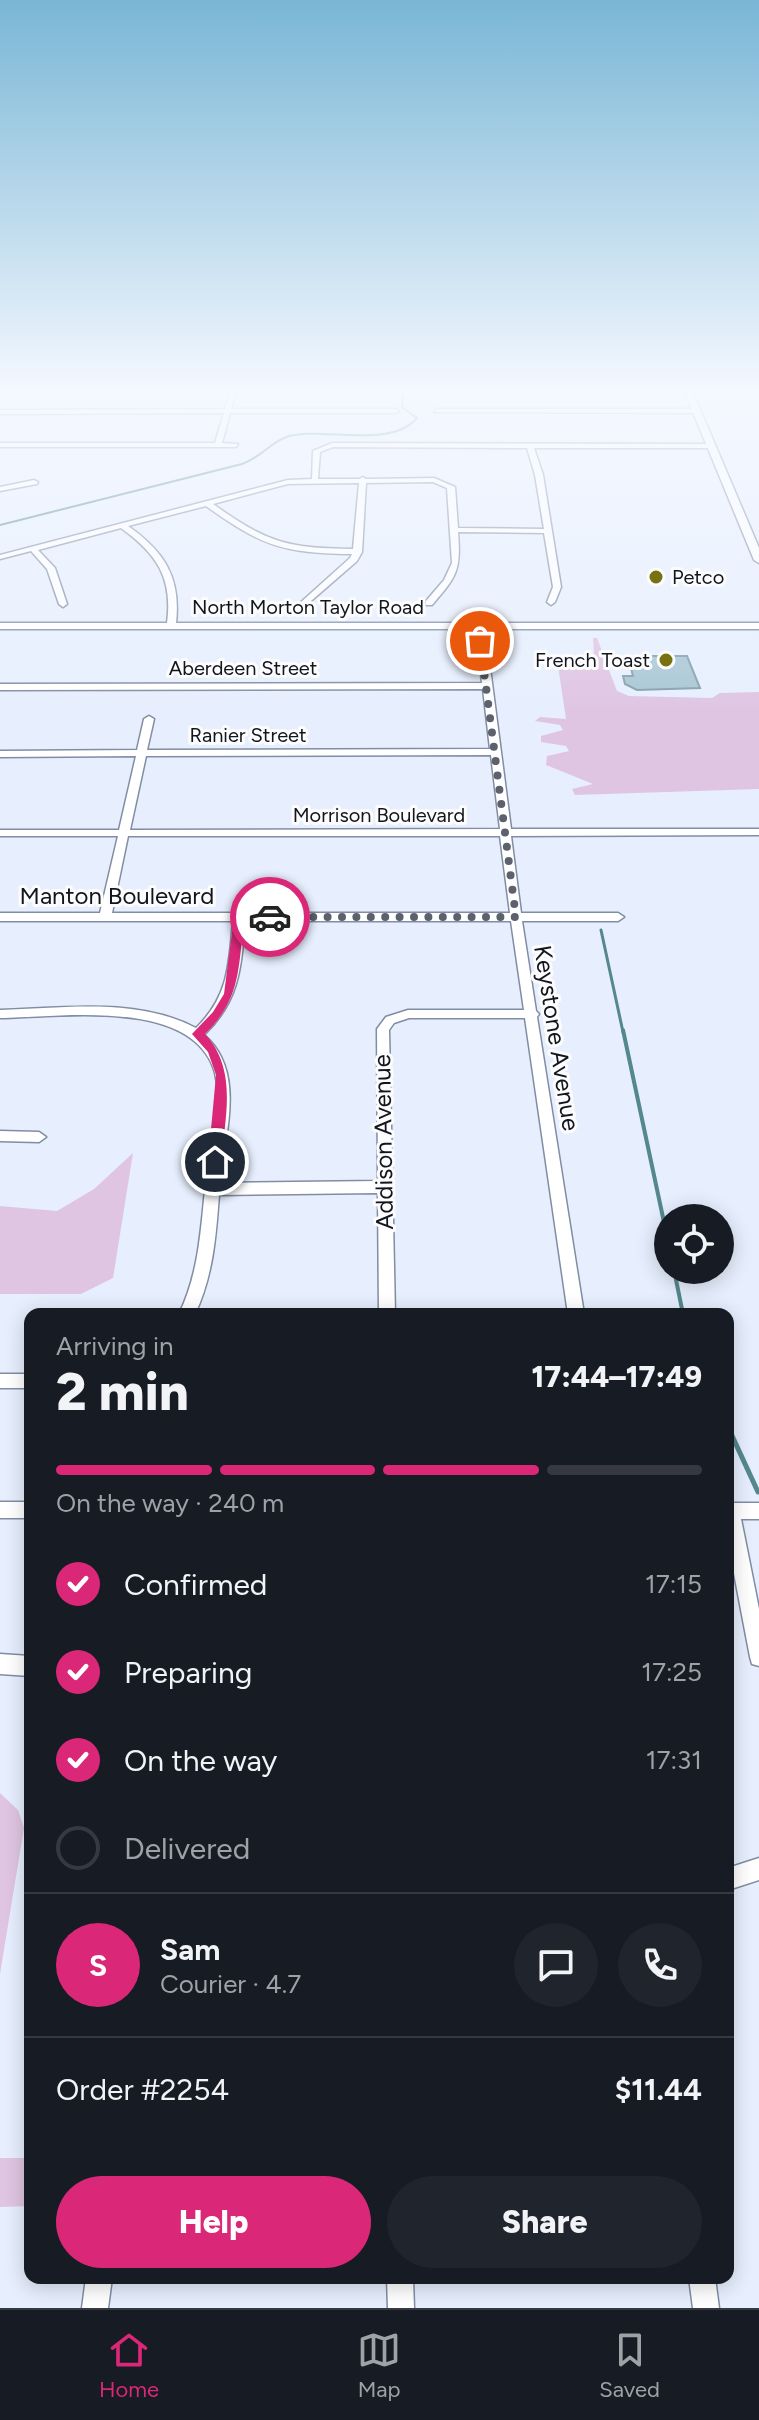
<!DOCTYPE html>
<html lang="en">
<head>
<meta charset="utf-8">
<style>
	body { margin:0; font-family:Figtree,sans-serif; background:#20242c; color:#f1f3f6; height:100vh; display:flex; flex-direction:column; font-size:30px; white-space:nowrap }
	* { box-sizing:border-box; margin:0 }
	p { font-size:26px; color:#9ea1a6 }
	.icon { flex:none; width:44px; height:44px; fill:none; stroke:currentColor; stroke-width:2; stroke-linecap:round; stroke-linejoin:round }
	.map { position:relative; flex:1; overflow:hidden }
	.details { position:absolute; left:24px; top:1308px; width:710px; height:976px; display:flex; flex-direction:column; background:#171b24; border-radius:16px; box-shadow:0 4px 20px #0003 }
	.details>* { flex:none }
	.buttons { position:absolute; left:654px; top:1204px; display:grid; gap:16px }
	.buttons a { display:grid; place-items:center; width:80px; height:80px; border-radius:50%; background:#171b24; box-shadow:0 4px 20px #0003; font-size:40px }
	.pin { position:absolute; display:grid; place-items:center; width:68px; height:68px; color:#fff; margin:-34px; border:4px solid #fff; border-radius:50%; box-shadow:0 2px 8px #0007 }
	.courier { position:absolute; display:grid; place-items:center; width:80px; height:80px; margin:-40px; border:6px solid #db2777; border-radius:50%; background:#fff; color:#222; box-shadow:0 2px 10px #0007 }
	.overview em { font-style:normal; font-weight:800 }
	.overview div { display:flex; flex-direction:column-reverse }
	.overview { display:flex; align-items:center; justify-content:space-between; height:136px; padding:0 32px }
	h1 { font-size:52px; font-weight:800; line-height:60px }
	.bar { display:grid; grid-template-columns:repeat(4,1fr); gap:12px 8px; align-content:center; height:96px; padding:0 32px }
	.bar i { height:10px; border-radius:6px; background:#363941 }
	.bar .active { background:#db2777 }
	.bar p { grid-column:span 4 }
	.line { display:flex; align-items:center; gap:20px; padding:0 32px; border-top:2px solid #363941 }
	.line div { flex:1 }
	.round { display:grid; place-items:center; flex:none; width:84px; height:84px; border-radius:42px; background:#20242c }
	ol { padding:0 32px; list-style:none }
	li { display:flex; align-items:center; gap:24px; height:88px }
	li p { margin-inline-start:auto }
	li .icon { padding:8px; border-radius:50%; background:#db2777; color:#fff; stroke-width:4 }
	li:last-child { color:#9ea1a6 }
	li i { width:44px; height:44px; border:4px solid #363941; border-radius:50% }
	.action { display:flex; gap:16px; margin-top:auto; padding:16px 32px }
	.action a { flex:1; height:92px; border-radius:48px; background:#db2777; color:#fff; font-size:32px; font-weight:800; line-height:92px; text-align:center }
	.action a+a { background:#20242c; color:#f1f3f6 }
	.tabs { display:flex; justify-content:space-around; align-items:center; height:112px; border-top:2px solid #363941; background:#171b24; font-size:22px; color:#9ea1a6 }
	.tabs a { display:grid; justify-items:center; gap:4px }
	.tabs .active { color:#db2777 }
	.map>svg:first-child { display:block }
	.green { fill:#dfc5e2 }
	.lines { fill:none; stroke-linecap:round; stroke-linejoin:round }
	.stream-far3 { stroke:#55888d; stroke-width:2 }
	.stream-far2 { stroke:#55888d; stroke-width:3 }
	.stream-far1 { stroke:#55888d; stroke-width:4 }
	.stream { stroke:#55888d; stroke-width:5 }
	.building { fill:#aac7d5; stroke:#85a1ae; stroke-width:2 }
	.minor-casing { stroke:#808da3; stroke-width:3 }
	.major-casing { stroke:#808da3; stroke-width:3 }
	.minor { fill:#fff; fill-rule:evenodd }
	.major { fill:#fff; fill-rule:evenodd }
	.route { fill:#db2777 }
	.done { stroke:#5c616c; stroke-width:8; stroke-dasharray:0 14.4 }
	.poi-dot { fill:#777112; stroke:#fcfcfc; stroke-width:3 }
	.labels { text-anchor:middle; dominant-baseline:central; stroke-width:6; stroke-linejoin:round; paint-order:stroke }
	.far-poi-label { font-size:20px; fill:#11151e; stroke:#fcfcfc; text-anchor:start }
	.far-street-label { font-size:20px; fill:#11151e; stroke:#fcfcfc }
	.street-label { font-size:24px; fill:#11151e; stroke:#fcfcfc }
</style>
</head>
<body>
<div class="map">
<svg width="759" height="2308" viewBox="0 0 759 2308">
	<rect width="100%" height="100%" fill="#e7effe"/>
	<path class="green" d="M593 638H597L617 691 629 696 712 698 720 693 759 692V789L575 795 572 789 593 784 546 765 547 756 569 751 566 746 541 742V736L563 730 560 725 535 721 540 717 566 719 558 666 594 655Z
		M133 1153 113 1278 81 1294H0V1206L57 1211 94 1189Z
		M0 1793 18 1810 24 1828 0 1974Z
		M0 2158H30V2206L0 2207Z"/>
	<g class="lines">
		<path class="stream-far3" d="M0 525 242 464C262 457 270 442 289 436 322 427 391 449 417 418L402 407 404 388"/>
		<path class="stream-far2" d="M601 930 623 1032"/>
		<path class="stream-far1" d="M623 1030 668 1241
			M674 1270 683 1314"/>
		<path class="stream" d="M728 1427 758 1492"/>
	</g>
	<path class="building" d="M642 656H687L700 688 637 690 625 684 623 676H633L630 664H644Z"/>
	<g class="lines">
		<defs>
			<path id="minor" d="M0 388H4L0 391Z
				M231 388H237L231 409H396L399 411 396 413H230L222 443 238 444 236 447H0V443H215L224 413 0 414V410L225 409Z
				M436 409H697L700 411 697 413 434 412Z
				M332 443 711 444 715 446 711 448H534L543 475 561 587 555 602 551 605 547 602 553 587 544 533 458 532C461 571 457 576 432 605H426V601L444 580 452 563 447 488 433 482 366 483 362 552 357 561 304 607 300 604 301 602 350 558 352 554C282 553 262 546 206 506L128 526C165 552 181 578 176 623H759V629H485L511 829H759V835L511 836 521 913H618L624 917 618 921H522L536 1011 539 1014 537 1017 584 1314H568L525 1018H409L394 1023 389 1030 395 1314H379L378 1193 219 1195C216 1236 213 1276 195 1314H179C201 1269 201 1220 207 1171 210 1140 223 1104 215 1073 194 997 60 1017 0 1018V1010C64 1008 137 997 196 1028 229 996 229 964 233 921H0V913H100L118 836H0V830H119L136 756 0 757V751L137 750 144 719 149 716 154 719 147 750 490 749 483 689 0 690V684L482 683 476 629H0V623H167C173 578 157 554 121 528L38 550 55 568 67 604 63 607 59 604 47 569 31 551 0 559V555L288 480 312 479 313 451ZM333 447 527 448 535 475 544 529 458 528 455 487 434 478 366 479 363 477 359 479H318L320 452ZM359 483 353 549C286 548 268 543 213 504L288 484ZM491 755 500 829 130 830 146 756ZM128 836H500L510 913H112ZM245 921H511L524 1010H408L386 1017 377 1029 378 1181 220 1183C224 1135 247 1072 204 1035 240 1000 241 967 245 921Z
				M34 480 38 482 37 484 0 491V487Z
				M0 1131 39 1132 46 1137 39 1142 0 1141Z
				M0 1374H30V1388H0Z
				M0 1502H30V1518H0Z
				M728 1503H759V1519H741L759 1609V1666L752 1664 750 1657 728 1542Z
				M0 1654 30 1656V1676L0 1674Z
				M759 1858V1880L728 1890V1868Z
				M86 2278H112L108 2308H82Z
				M387 2278H413L414 2308H388Z
				M689 2278H715L719 2308H693Z"/>
			<path id="major" d="M683 388H691L759 548V563L754 560Z"/>
		</defs>
		<use href="#minor" class="minor-casing"/>
		<use href="#major" class="major-casing"/>
		<use href="#minor" class="minor"/>
		<use href="#major" class="major"/>
	</g>
	<linearGradient id="sky" x2="0" y2="1"><stop stop-color="#79b6d6"/><stop offset="0.55" stop-color="#f4f8ff"/><stop offset="1" stop-color="#f4f8ff" stop-opacity="0"/></linearGradient>
	<rect width="759" height="711" fill="url(#sky)"/>
	<path class="route" d="M239 914H270L276 917 270 921H244C238 969 241 999 205 1034 238 1070 225 1117 221 1162L215 1167 208 1162 216 1075 208 1052 192 1034 213 1012 224 994 234 917Z"/>
	<g class="lines">
		<path class="done" d="M270 917H516L480 641"/>
	</g>
	<g class="poi-dot">
		<circle cx="656" cy="577" r="8"/>
		<circle cx="666" cy="660" r="8"/>
	</g>
	<g class="labels">
		<g class="far-poi-label">
			<text x="672" y="577">Petco</text>
			<text x="650" y="660" text-anchor="end">French Toast</text>
		</g>
		<g class="far-street-label">
			<text x="308" y="607">North Morton Taylor Road</text>
			<text x="243" y="668">Aberdeen Street</text>
			<text x="248" y="735">Ranier Street</text>
			<text x="379" y="815">Morrison Boulevard</text>
		</g>
		<g class="street-label">
			<text x="117" y="895">Manton Boulevard</text>
			<text transform="translate(557 1038) rotate(81)">Keystone Avenue</text>
			<text transform="translate(383 1142) rotate(-91)">Addison Avenue</text>
		</g>
	</g>
</svg>
<div class="buttons">
<a><svg class="icon" aria-label="locate" viewBox="0 0 24 24"><circle cx="12" cy="12" r="6"/><path d="M12 2v4M12 18v4M2 12h4M18 12h4"/></svg></a>
</div>
<div class="pin" style="left:480px;top:641px;background:#ea580c"><svg class="icon" aria-label="bag" viewBox="0 0 24 24"><path d="M5 8h14l-1 12H6zM9 8a3 3 0 0 1 6 0"/></svg></div>
<div class="pin" style="left:215px;top:1162px;background:#1f2937"><svg class="icon" aria-label="home" viewBox="0 0 24 24"><path d="M3 11l9-7 9 7M6 9v11h12V9"/></svg></div>
<div class="courier" style="left:270px;top:917px"><svg class="icon" aria-label="car" viewBox="0 0 24 24"><path d="M5 17H2v-5l4-1 3-4h7l3 4 3 1v5h-3M9 17h6M6 11h13"/><circle cx="7" cy="17" r="2"/><circle cx="17" cy="17" r="2"/></svg></div>
<section class="details">
<div class="overview"><div><h1>2 min</h1><p>Arriving in</p></div><em>17:44–17:49</em></div>
<div class="bar"><i class="active"></i><i class="active"></i><i class="active"></i><i></i><p>On the way · 240 m</p></div>
<ol>
<li><svg class="icon" aria-label="check" viewBox="0 0 24 24"><path d="M5 12l5 5 9-10"/></svg>Confirmed<p>17:15</p></li>
<li><svg class="icon" aria-label="check" viewBox="0 0 24 24"><path d="M5 12l5 5 9-10"/></svg>Preparing<p>17:25</p></li>
<li><svg class="icon" aria-label="check" viewBox="0 0 24 24"><path d="M5 12l5 5 9-10"/></svg>On the way<p>17:31</p></li>
<li><i></i>Delivered</li>
</ol>
<div class="line" style="height:144px"><b class="round" style="background:#db2777;color:#fff">S</b><div><b>Sam</b><p>Courier · 4.7</p></div><a class="round"><svg class="icon" aria-label="chat" viewBox="0 0 24 24"><path d="M4 5h16v11H9l-5 4z"/></svg></a><a class="round"><svg class="icon" aria-label="phone" viewBox="0 0 24 24"><path d="M5 4h4l2 5-3 2q2 4 5 5l2-3 5 2v4C11 20 4 13 5 4z"/></svg></a></div>
<div class="line" style="height:104px"><div>Order #2254</div><b>$11.44</b></div>
<div class="action"><a>Help</a><a>Share</a></div>
</section>
</div>
<nav class="tabs">
<a class="active"><svg class="icon" aria-label="home" viewBox="0 0 24 24"><path d="M3 11l9-7 9 7M6 9v11h12V9"/></svg>Home</a>
<a><svg class="icon" aria-label="map" viewBox="0 0 24 24"><path d="M3 6l6-2 6 2 6-2v14l-6 2-6-2-6 2zM9 4v14M15 6v14"/></svg>Map</a>
<a><svg class="icon" aria-label="saved" viewBox="0 0 24 24"><path d="M7 4h10v16l-5-4-5 4z"/></svg>Saved</a>
</nav>
</body>
</html>
